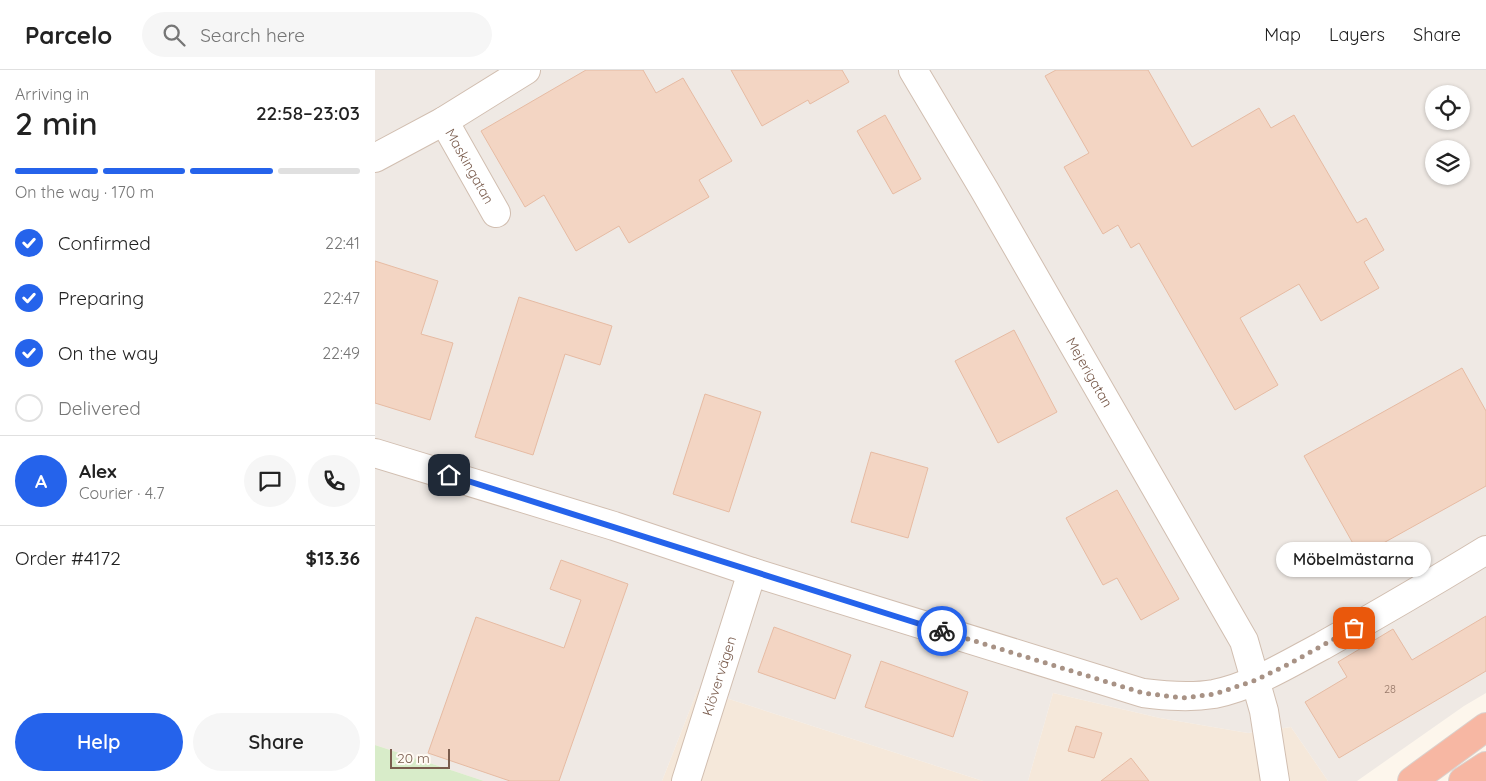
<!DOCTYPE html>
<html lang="en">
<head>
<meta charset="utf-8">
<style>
	body { margin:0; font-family:Quicksand,sans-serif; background:#f6f6f6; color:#222; height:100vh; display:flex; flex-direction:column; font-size:19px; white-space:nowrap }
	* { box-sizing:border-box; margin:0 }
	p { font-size:16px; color:#767676 }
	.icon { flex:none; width:28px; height:28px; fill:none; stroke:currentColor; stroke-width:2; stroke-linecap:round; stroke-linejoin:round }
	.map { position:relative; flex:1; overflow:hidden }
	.drawer { display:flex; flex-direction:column; background:#fff; width:375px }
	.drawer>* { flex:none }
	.tools { position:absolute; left:1050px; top:15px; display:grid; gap:10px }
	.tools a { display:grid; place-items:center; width:45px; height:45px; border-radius:50%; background:#fff; box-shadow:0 1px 4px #0004; font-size:25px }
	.scale { position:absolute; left:15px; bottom:12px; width:60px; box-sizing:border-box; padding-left:5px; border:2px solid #7a5c4d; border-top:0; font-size:14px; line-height:18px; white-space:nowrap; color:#7a5c4d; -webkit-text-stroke:4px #fffaf3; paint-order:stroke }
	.pin { position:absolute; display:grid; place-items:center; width:42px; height:42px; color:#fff; margin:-21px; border-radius:10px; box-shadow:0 2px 8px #0006 }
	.courier { position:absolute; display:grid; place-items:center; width:50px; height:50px; margin:-25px; border:4px solid #2563eb; border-radius:50%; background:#fff; color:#222; box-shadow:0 1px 6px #0007 }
	.bubble { position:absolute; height:35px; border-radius:18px; background:#fff; box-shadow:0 1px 4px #0004; font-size:16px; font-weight:600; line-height:35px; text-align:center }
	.summary em { font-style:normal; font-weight:600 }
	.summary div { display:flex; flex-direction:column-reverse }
	.summary { display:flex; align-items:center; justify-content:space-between; height:85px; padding:0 15px }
	h1 { font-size:32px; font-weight:600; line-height:38px }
	.bar { display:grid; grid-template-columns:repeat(4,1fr); gap:8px 5px; align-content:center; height:60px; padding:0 15px }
	.bar i { height:6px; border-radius:4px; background:#e0e0e0 }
	.bar .active { background:#2563eb }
	.bar p { grid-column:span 4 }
	.line { display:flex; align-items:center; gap:12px; padding:0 15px; border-top:1px solid #e0e0e0 }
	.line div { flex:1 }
	.round { display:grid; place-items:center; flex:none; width:52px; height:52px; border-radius:26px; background:#f6f6f6 }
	ol { padding:0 15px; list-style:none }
	li { display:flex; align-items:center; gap:15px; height:55px }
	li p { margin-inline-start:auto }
	li .icon { padding:5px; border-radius:50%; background:#2563eb; color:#fff; stroke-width:4 }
	li:last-child { color:#767676 }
	li i { width:28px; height:28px; border:2px solid #e0e0e0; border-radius:50% }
	.action { display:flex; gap:10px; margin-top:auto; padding:10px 15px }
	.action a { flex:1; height:58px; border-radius:30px; background:#2563eb; color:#fff; font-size:20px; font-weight:600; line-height:58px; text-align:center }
	.action a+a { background:#f6f6f6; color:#222 }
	header { display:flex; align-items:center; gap:30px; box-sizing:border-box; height:70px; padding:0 25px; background:#fff; border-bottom:1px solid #e0e0e0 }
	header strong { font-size:24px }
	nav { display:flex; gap:28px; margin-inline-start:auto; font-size:18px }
	.search { width:350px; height:45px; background:#f6f6f6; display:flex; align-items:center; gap:12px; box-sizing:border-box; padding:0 18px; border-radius:28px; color:#767676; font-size:19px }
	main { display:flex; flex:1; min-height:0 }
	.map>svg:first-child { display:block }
	.residential { fill:#f5e8da }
	.industrial { fill:#efe9e4; fill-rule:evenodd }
	.green { fill:#d8ecc9 }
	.building { fill:#f3d5c3; stroke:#e6bba3 }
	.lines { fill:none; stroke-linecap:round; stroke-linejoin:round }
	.minor-casing { stroke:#d1beb0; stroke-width:30 }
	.highway-casing { stroke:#dad1cd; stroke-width:30 }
	.minor { stroke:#fff; stroke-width:28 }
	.highway { stroke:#f7b7a3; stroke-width:28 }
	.done { stroke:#a89285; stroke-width:5; stroke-dasharray:0 9 }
	.route { stroke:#2563eb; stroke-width:6 }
	.labels { text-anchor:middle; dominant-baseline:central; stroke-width:4; stroke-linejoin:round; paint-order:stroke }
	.number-label { font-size:11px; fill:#987a6a }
	.street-label { font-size:14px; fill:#7a5c4d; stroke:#fffaf3 }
</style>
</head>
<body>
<header>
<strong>Parcelo</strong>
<div class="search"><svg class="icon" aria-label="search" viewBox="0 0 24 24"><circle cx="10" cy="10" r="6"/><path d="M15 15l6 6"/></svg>Search here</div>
<nav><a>Map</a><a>Layers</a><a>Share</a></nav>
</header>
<main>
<section class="drawer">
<div class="summary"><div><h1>2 min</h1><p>Arriving in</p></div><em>22:58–23:03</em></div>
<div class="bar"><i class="active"></i><i class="active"></i><i class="active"></i><i></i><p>On the way · 170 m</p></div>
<ol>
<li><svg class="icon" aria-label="check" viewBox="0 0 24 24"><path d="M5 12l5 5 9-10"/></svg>Confirmed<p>22:41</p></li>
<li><svg class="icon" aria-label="check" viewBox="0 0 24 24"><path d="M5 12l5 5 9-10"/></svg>Preparing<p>22:47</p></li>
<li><svg class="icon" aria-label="check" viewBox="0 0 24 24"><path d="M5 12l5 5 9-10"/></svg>On the way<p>22:49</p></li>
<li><i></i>Delivered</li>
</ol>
<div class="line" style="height:90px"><b class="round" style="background:#2563eb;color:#fff">A</b><div><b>Alex</b><p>Courier · 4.7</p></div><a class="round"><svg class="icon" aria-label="chat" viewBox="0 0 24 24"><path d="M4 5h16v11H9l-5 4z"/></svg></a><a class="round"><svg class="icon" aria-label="phone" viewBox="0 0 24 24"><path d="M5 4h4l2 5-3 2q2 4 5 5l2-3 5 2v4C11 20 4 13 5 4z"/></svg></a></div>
<div class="line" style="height:65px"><div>Order #4172</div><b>$13.36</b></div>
<div class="action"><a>Help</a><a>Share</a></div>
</section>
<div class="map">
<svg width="1111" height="711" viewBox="0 0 1111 711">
	<rect width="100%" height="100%" fill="#fdf6ec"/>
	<path class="residential" d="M323 619 608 711H287Z
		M678 623 785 648 873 663 916 657 953 711H653Z"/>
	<path class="industrial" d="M0 0H1111V623L1089 636 982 711H953L916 657 873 663 785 648 678 623 653 711H608L323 619 287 711H109L0 675ZM1059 24H1086V51H1059ZM1059 79H1086V106H1059Z"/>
	<path class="green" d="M0 675 109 711H0Z"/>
	<path class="building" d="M211 0H268L281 23 308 8 357 91 324 110 334 127 254 173 244 156 201 181 169 125 150 137 106 61Z
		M356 0H467L474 12 435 34 433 30 387 56Z
		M681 0H773L817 77 884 38 896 58 919 45 982 153 991 148 1009 180 989 192 1004 218 946 251 924 214 865 248 903 315 860 340 764 173 756 178 743 155 728 164 689 97 714 83 670 6Z
		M510 45 546 109 518 124 482 61Z
		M0 191 63 211 46 264 78 273 55 350 0 333Z
		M144 227 237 256 225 295 190 284 158 385 100 367Z
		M639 260 682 342 623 373 580 291Z
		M1087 298 1111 341V416L985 486 929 386Z
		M330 324 386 342 354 442 298 424Z
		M496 382 553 398 533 468 476 452Z
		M742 420 804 529 766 550 742 508 728 515 691 448Z
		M186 490 253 514 184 711H135L53 683 101 547 189 578 206 530 175 519Z
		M1111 546V601L964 688 930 632 972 607 963 592 1018 559 1037 590Z
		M399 557 476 585 460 629 383 602Z
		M506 591 593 622 578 667 490 637Z
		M701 656 727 663 719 688 693 681Z
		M756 688 774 711H726Z"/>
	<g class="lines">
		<defs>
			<g id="minor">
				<path id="s1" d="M538 0 610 121 869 571 889 641 900 711"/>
				<path id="s2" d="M69 51 121 143"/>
				<path d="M0 88 69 51 151 0"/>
				<path d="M0 383 239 456 377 502 768 623C792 626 815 628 839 624 878 616 913 594 947 576 1002 545 1057 513 1111 480"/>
				<path id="s3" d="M311 711 377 502"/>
			</g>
			<path id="highway" d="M1037 711 1111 657
				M1088 711 1111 696"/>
		</defs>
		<use href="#minor" class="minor-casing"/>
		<use href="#highway" class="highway-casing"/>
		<use href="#minor" class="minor"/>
		<use href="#highway" class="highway"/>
	</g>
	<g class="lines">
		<path class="done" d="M567 561 768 623 808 628 840 624 881 610 914 594 979 558"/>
		<path class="route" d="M74 405C238 456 402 510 567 561"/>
	</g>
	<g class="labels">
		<g class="number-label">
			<text x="1015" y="619">28</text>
		</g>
		<g class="street-label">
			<text stroke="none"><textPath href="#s2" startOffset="52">Maskingatan</textPath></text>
			<text stroke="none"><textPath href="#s1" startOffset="350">Mejerigatan</textPath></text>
			<text stroke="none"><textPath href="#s3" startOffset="110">Klövervägen</textPath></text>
		</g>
	</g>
</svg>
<div class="tools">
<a><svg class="icon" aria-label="locate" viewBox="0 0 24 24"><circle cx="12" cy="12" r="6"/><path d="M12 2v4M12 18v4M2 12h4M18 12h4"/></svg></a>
<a><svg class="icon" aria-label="layers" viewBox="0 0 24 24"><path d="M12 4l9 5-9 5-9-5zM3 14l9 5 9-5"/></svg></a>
</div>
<div class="scale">20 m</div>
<div class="pin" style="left:979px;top:558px;background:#ea580c"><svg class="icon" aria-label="bag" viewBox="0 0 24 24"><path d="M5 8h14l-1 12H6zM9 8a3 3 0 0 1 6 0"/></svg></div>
<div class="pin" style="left:74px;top:405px;background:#1f2937"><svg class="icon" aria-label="home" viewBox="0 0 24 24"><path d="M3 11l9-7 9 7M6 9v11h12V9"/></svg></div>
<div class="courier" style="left:567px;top:561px"><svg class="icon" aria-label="bike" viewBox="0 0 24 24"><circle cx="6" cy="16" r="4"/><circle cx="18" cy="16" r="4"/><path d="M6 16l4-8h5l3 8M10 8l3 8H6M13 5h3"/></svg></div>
<div class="bubble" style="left:901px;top:472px;width:155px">Möbelmästarna</div>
</div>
</main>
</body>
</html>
